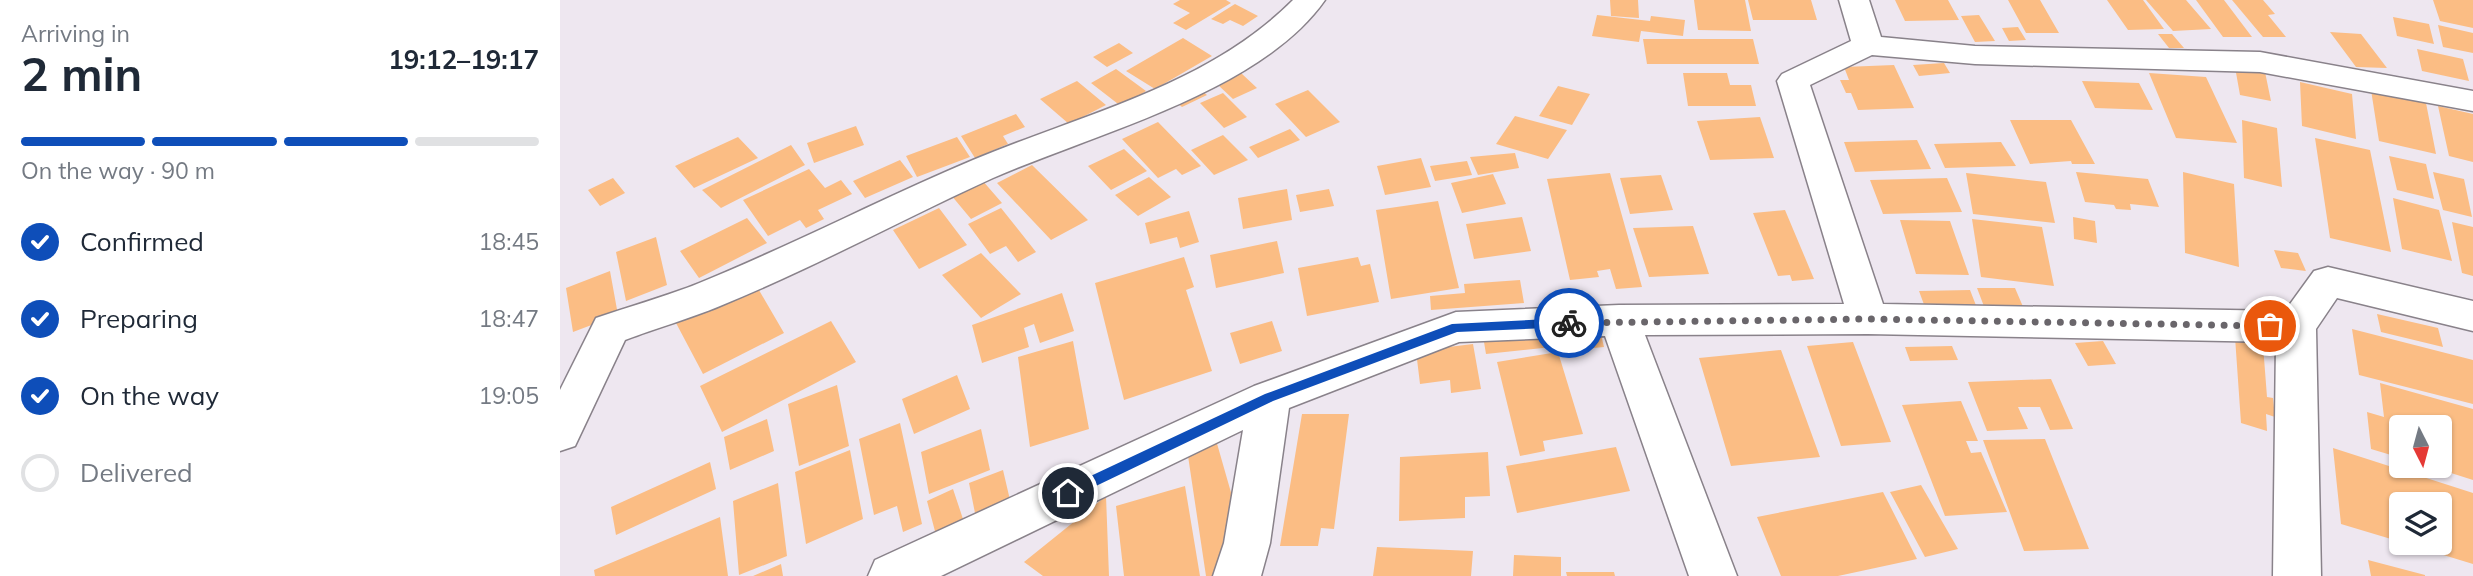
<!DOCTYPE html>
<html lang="en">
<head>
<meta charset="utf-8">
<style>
	body { margin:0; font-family:Mulish,sans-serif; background:#f2f2f3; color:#1f2937; height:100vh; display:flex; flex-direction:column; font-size:26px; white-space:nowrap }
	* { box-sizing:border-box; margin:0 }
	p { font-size:23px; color:#747a83 }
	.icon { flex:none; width:38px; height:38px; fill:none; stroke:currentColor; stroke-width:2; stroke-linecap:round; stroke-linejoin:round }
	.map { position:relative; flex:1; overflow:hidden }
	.side { display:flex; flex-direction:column; background:#fff; width:560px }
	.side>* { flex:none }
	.needle { width:46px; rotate:174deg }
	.buttons { position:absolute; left:1829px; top:415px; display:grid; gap:14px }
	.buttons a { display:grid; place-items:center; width:63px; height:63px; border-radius:7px; background:#fff; box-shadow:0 2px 5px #0004; font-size:35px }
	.pin { position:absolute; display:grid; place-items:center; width:60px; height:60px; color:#fff; margin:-30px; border:4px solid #fff; border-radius:50%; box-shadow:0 2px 7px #0007 }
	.courier { position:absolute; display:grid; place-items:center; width:70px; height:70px; margin:-35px; border:5px solid #0e4eb9; border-radius:50%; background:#fff; color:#222; box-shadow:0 2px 9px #0007 }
	.headline em { font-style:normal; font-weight:700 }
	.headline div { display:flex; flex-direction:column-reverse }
	.headline { display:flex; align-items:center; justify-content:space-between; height:119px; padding:0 21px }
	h1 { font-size:46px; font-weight:700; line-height:52px }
	.bar { display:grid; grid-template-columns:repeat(4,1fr); gap:10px 7px; align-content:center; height:84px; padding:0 21px }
	.bar i { height:9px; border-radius:5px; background:#e0e1e3 }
	.bar .selected { background:#0e4eb9 }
	.bar p { grid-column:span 4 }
	ol { padding:0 21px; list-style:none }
	li { display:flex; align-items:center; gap:21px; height:77px }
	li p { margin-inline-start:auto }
	li .icon { padding:7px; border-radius:50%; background:#0e4eb9; color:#fff; stroke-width:4 }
	li:last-child { color:#747a83 }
	li i { width:38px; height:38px; border:4px solid #e0e1e3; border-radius:50% }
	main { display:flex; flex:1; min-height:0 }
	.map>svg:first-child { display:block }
	.building { fill:#fbbd84 }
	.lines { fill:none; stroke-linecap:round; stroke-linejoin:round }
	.minor-casing { stroke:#89828a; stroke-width:3 }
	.minor { fill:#fff; fill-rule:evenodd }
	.route { fill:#0e4eb9 }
	.done { stroke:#6a666b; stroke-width:7; stroke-dasharray:0 12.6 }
</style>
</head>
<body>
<main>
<section class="side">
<div class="headline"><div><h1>2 min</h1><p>Arriving in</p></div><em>19:12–19:17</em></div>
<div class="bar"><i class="selected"></i><i class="selected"></i><i class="selected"></i><i></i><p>On the way · 90 m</p></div>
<ol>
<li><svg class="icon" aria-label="check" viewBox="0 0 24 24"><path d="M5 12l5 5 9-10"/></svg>Confirmed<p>18:45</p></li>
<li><svg class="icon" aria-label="check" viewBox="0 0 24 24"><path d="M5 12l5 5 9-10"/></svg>Preparing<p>18:47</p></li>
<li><svg class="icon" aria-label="check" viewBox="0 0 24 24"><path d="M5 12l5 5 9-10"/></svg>On the way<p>19:05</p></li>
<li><i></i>Delivered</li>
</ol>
</section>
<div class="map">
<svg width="1913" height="576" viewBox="0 0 1913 576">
	<rect width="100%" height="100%" fill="#eee7f0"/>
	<path class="building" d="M620 0H666L671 3 626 30 613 23 630 13 613 4Z
		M1050 0H1078L1079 18 1051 16Z
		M1134 0H1185L1191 31 1138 30Z
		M1188 0H1251L1257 20H1193Z
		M1335 0H1388L1399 20 1345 21Z
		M1448 0H1480L1499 33H1466Z
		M1547 0H1583L1604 29 1568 30Z
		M1586 0H1626L1651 29 1613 31Z
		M1636 0H1664L1692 37H1663Z
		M1672 0H1703L1715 14 1708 15 1726 37H1703Z
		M1873 0H1913V28L1880 21Z
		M675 4 698 16 683 26 670 20 663 24 651 19Z
		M1037 15 1090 21 1091 16 1125 20 1123 36 1081 31 1079 42 1032 36Z
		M1419 15 1435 41 1415 42 1401 16Z
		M1833 17 1869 24 1874 44 1837 36Z
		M1878 25 1913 33V53L1883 47Z
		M1458 27 1466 40 1449 41 1442 28Z
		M1770 32 1801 34 1827 68 1796 67Z
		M1598 34H1612L1624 48H1609Z
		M623 38 652 56 595 89 566 71Z
		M1083 39H1193L1199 64H1087Z
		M559 43 573 53 547 67 533 57Z
		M1857 49 1903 59 1909 81 1862 71Z
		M1384 63 1390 73 1359 76 1353 65Z
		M1334 65 1354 108 1298 110 1291 93H1286L1280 80H1289L1284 67Z
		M1675 67 1705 72 1711 101 1680 95Z
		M556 69 586 91 562 107 531 83Z
		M681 73 697 88 673 99 657 84Z
		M1123 73H1167L1170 85H1191L1196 106H1128Z
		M1589 73 1646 77 1677 143 1616 138Z
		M517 81 546 105 509 124 480 99Z
		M1522 81 1579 83 1593 110 1535 108Z
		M1740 82 1792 94 1796 139 1742 126Z
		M998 86 1030 94 1012 125 979 116Z
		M637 87 647 95 622 107 612 99Z
		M748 90 780 122 746 137 715 104Z
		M1811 90 1866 103 1876 154 1819 141Z
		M663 93 687 117 664 128 640 103Z
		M1878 106 1913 114V162L1889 156Z
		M456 114 465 127 443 136 448 144 415 158 401 136Z
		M955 116 1007 130 988 159 936 144Z
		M1200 117 1214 158 1150 160 1137 121Z
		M1450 120H1511L1535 164H1512L1511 161 1470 164Z
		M1682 120 1717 128 1722 187 1684 178Z
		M598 122 641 166 622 175 616 169 598 178 562 139Z
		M296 126 304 145 254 163 247 143Z
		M730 129 740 140 698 158 689 147Z
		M663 135 688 160 654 175 631 150Z
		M178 137 198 158 134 188 115 166Z
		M397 137 410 157 357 177 346 156Z
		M1755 138 1810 150 1831 252 1770 238Z
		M1357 140 1371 169 1295 172 1284 142Z
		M1441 142 1456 166 1385 168 1374 144Z
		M231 145 245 165 161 208 142 190Z
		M564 149 587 171 551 190 528 166Z
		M955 153 959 168 918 175 910 157Z
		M1829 156 1866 164 1874 199 1837 190Z
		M861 158 871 187 825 195 817 166Z
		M340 160 353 177 305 198 293 181Z
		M907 161 912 175 875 181 870 166Z
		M472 165 528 220 491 240 437 183Z
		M249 169 265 188 281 180 292 194 258 210 264 219 246 228 240 220 208 236 183 200Z
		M1516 172 1588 179 1599 207 1570 204 1571 210 1556 209 1554 205 1525 202Z
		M1623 172 1674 184 1679 267 1625 253Z
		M1873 172 1904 179 1912 217 1883 210Z
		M1050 173 1082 287 1056 289 1050 269 1037 271 1039 277 1010 280 987 179Z
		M1406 173 1486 182 1495 223 1413 214Z
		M933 174 946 204 902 213 891 183Z
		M1101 175 1113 210 1070 214 1060 178Z
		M589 177 611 197 578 216 555 195Z
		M53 178 65 193 40 206 28 190Z
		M1387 178 1402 212 1323 214 1310 180Z
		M422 180 442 203 411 219 391 195Z
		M727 189 732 220 683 229 678 198Z
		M769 189 774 206 740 212 736 195Z
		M1833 198 1879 210 1892 261 1842 249Z
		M878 201 899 288 831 299 816 210Z
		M379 208 407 245 359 269 333 230Z
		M441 208 476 252 458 262 446 246 430 254 408 224Z
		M1225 210 1254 279 1232 281 1230 275 1218 276 1193 213Z
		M629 211 639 242 620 248 617 237 590 244 585 223Z
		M962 217 971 251 914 259 906 224Z
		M1513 217 1535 221 1537 243 1514 239Z
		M187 218 207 243 139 278 120 251Z
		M1412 219 1482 227 1494 286 1421 277Z
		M1340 220 1390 221 1409 275 1356 274Z
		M1892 222 1913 227V276L1902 273Z
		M1133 226 1149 274 1089 277 1073 228Z
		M96 237 107 285 66 301 56 252Z
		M717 241 724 273 656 288 650 255Z
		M1714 250 1738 253 1746 271 1721 268Z
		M421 253 461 294 421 318 382 275Z
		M624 257 634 287 626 290 652 371 564 400 535 283Z
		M798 257 801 266 810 264 819 302 747 316 738 268Z
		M50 271 58 315 13 332 6 288Z
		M960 280 964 303 871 310 870 296 905 293 904 284Z
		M196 285 224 333 143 374 116 323Z
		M1417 288H1455L1464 309H1425Z
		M1410 290 1417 308 1366 310 1359 291Z
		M502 293 514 331 480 343 474 324 464 328 469 347 422 363 412 325Z
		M1817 314 1878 328 1883 347 1821 332Z
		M271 321 296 362 162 432 140 386Z
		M712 321 722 351 680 364 670 333Z
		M1792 329 1913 360V404L1799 375Z
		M1040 330 1044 347 1012 350 1011 345 926 354 924 342Z
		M1675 337 1703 345 1707 397 1713 398 1715 417 1706 414 1707 431 1681 423Z
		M513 341 529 429 470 447 458 357Z
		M1543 341 1556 364 1528 366 1515 343Z
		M1293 342 1331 442 1281 446 1247 346Z
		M913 344 921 389 891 393 890 380 860 384 856 351Z
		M1392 346 1398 360 1350 361 1345 347Z
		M1221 350 1260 457 1171 466 1139 358Z
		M998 352 1023 434 983 441 985 451 960 456 937 362Z
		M397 375 410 409 354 434 342 399Z
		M1491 379 1513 429 1490 430 1480 407H1458L1468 429 1427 431 1408 382Z
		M1820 383 1913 409V480L1869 466H1880V427H1841V458L1811 449 1807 412 1824 417Z
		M277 385 289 446 239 466 228 404Z
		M1401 401 1418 441H1406L1411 453 1421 452 1447 512 1385 516 1342 405Z
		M742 414H789L774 529 761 528 758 546H720Z
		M207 419 214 451 170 470 164 437Z
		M340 423 362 524 343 532 337 506 314 515 299 439Z
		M421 429 430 470 369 494 361 452Z
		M1485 439 1529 549 1464 551 1423 440Z
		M656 440 674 503 664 576H646L628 456Z
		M1056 447 1070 491 957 513 946 466Z
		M1773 448 1913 493V564L1844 543 1880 542V504H1841V542L1781 524Z
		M290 450 303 519 246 544 235 472Z
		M928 452 930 496 905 497V518L839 521 840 457Z
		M150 462 156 489 56 535 51 507Z
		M443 470 450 500 415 513 409 483Z
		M218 483 227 556 179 575 173 501Z
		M1361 485 1398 549 1365 557 1330 492Z
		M625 486 640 576H564L556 506Z
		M393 489 404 522 376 535 367 501Z
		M1323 492 1357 559 1278 576H1221L1197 517Z
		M546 496 549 576H483L464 562Z
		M160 517 168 576H35L34 570Z
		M817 547 913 551 911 576H813Z
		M954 555 1001 557V576H953Z
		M1808 560 1865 575V576H1811Z
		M221 564 223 576H193Z
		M1006 572H1054L1055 576H1007Z"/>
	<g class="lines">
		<defs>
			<path id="minor" d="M733 0H765C701 92 533 134 433 178 341 220 253 268 160 306 129 319 96 328 65 340L15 446 0 451V390L36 318C68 307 100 298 132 286 227 248 318 200 413 160 522 114 648 86 733 0Z
				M1279 0H1309L1321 37 1415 46 1700 52 1913 91V111L1700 72 1415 64 1312 55 1250 85 1323 304 1725 311 1754 271 1768 267 1913 301V331L1777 298 1756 329 1761 576H1713L1716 342 1308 334 1085 335 1177 576H1129L1045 336 899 342 729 408 710 543 701 576H653L664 543 683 430 381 576H308L315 560 694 386 896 312 1059 305 1284 304 1217 81 1222 74 1291 41Z"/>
		</defs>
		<use href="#minor" class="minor-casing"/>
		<use href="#minor" class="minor"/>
	</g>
	<path class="route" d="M1009 318 1015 323 1009 327 897 332 713 401 513 497H503L501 493 503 489 705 394 892 324Z"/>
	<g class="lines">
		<path class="done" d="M1009 323 1308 319 1710 326"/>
	</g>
</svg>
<div class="buttons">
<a><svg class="needle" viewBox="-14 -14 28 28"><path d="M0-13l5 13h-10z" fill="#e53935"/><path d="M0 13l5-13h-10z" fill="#747a83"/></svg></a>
<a><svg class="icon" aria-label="layers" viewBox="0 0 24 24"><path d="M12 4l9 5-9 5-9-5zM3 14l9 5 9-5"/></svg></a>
</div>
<div class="pin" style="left:1710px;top:326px;background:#ea580c"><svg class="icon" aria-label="bag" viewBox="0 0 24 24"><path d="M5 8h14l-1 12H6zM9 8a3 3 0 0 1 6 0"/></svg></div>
<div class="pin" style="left:508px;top:493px;background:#1f2937"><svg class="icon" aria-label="home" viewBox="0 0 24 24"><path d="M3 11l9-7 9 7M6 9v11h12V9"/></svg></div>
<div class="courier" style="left:1009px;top:323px"><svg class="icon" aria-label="bike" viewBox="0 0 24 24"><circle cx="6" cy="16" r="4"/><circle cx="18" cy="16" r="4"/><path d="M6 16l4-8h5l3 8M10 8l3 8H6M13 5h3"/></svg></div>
</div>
</main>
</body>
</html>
